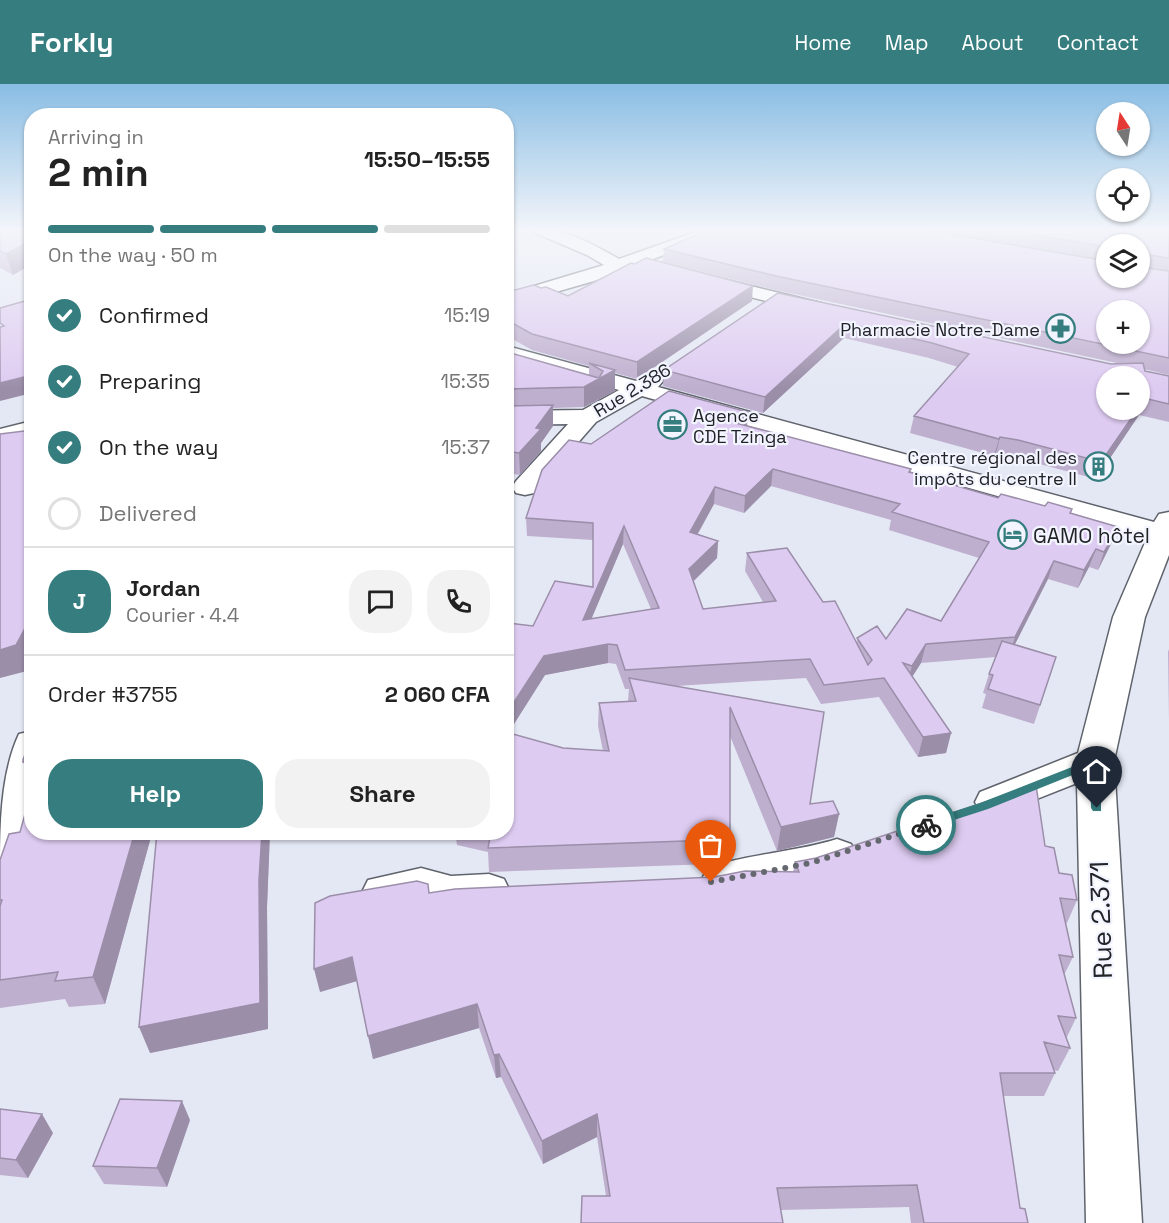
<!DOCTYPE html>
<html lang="en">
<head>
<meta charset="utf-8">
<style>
	body { margin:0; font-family:"Space Grotesk",sans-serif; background:#f2f2f2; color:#222; height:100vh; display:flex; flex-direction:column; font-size:22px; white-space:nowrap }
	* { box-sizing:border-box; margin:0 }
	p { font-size:20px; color:#767676 }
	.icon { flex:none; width:33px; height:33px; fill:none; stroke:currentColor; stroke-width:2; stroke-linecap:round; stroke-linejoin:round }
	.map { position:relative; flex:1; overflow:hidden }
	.drawer { position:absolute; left:24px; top:24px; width:490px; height:732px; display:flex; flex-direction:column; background:#fff; border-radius:24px; box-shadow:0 2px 4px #0004 }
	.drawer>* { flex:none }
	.needle { width:39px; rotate:348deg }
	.fabs { position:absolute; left:1096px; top:18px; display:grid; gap:12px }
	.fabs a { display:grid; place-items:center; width:54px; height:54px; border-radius:50%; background:#fff; box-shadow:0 2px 4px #0004; font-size:30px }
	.pin { position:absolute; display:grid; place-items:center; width:51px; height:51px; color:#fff; margin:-62px -26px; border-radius:50% 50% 50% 0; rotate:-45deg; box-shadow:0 0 6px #0007 }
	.pin .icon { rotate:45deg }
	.courier { position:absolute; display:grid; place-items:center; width:60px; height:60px; margin:-30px; border:4px solid #357d7e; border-radius:50%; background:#fff; color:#222; box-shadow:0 2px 8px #0007 }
	.summary em { font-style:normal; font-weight:600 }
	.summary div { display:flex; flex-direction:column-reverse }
	.summary { display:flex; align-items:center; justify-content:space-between; height:102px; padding:0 24px }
	h1 { font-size:39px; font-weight:600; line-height:45px }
	.bar { display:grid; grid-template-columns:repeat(4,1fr); gap:9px 6px; align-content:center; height:72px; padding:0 24px }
	.bar i { height:8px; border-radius:4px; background:#e0e0e0 }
	.bar .on { background:#357d7e }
	.bar p { grid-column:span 4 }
	.line { display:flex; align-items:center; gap:15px; padding:0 24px; border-top:2px solid #e0e0e0 }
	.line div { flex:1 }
	.round { display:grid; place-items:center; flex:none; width:63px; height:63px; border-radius:24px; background:#f2f2f2 }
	ol { padding:0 24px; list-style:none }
	li { display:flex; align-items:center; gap:18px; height:66px }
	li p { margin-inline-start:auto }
	li .icon { padding:6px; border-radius:50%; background:#357d7e; color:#fff; stroke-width:4 }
	li:last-child { color:#767676 }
	li i { width:33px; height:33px; border:3px solid #e0e0e0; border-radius:50% }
	.action { display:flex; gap:12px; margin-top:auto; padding:12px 24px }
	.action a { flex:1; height:69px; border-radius:24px; background:#357d7e; color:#fff; font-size:24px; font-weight:600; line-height:69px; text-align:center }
	.action a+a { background:#f2f2f2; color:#222 }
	header { display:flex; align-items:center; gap:36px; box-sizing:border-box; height:84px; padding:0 30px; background:#357d7e; color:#fff }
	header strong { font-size:28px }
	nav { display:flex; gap:33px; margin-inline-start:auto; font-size:21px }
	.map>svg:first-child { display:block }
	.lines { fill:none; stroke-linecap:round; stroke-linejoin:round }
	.minor-casing { stroke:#5f636c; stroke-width:3 }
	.secondary-casing { stroke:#5f636c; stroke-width:3 }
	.minor { fill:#fff; fill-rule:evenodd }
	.secondary { fill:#fff; fill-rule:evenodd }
	.wall { fill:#bfafcf; fill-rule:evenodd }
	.shaded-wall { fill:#9b8ea9 }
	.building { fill:#decbf1; stroke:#9b8ea9; stroke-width:1.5; fill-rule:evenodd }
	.route { fill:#357d7e }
	.done { stroke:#65686f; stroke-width:6; stroke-dasharray:0 10.8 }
	.labels { text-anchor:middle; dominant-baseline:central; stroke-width:4.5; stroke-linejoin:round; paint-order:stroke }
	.far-poi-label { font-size:18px; fill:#212327; stroke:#f2f5ff; text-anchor:end }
	.far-street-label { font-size:18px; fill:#212327; stroke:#f2f5ff }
	.poi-label { font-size:21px; fill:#212327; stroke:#f2f5ff; text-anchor:start }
	.near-street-label { font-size:26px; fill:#212327; stroke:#f2f5ff }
</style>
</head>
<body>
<header>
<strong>Forkly</strong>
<nav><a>Home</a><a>Map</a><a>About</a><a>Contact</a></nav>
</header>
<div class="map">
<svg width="1169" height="1139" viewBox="0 0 1169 1139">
	<rect width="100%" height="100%" fill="#e4e8f4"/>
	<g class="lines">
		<defs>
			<path id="minor" d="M507 262 636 297 652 290 660 292 663 297 658 303 1154 438 1159 430 1169 428V471L1145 533 1114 677 1142 1139H1086L1077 699 994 732 980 728 975 718 980 708 1078 669 1113 533 1147 454 642 312 596 338 534 409 525 411 516 409 512 403 516 397 568 340 507 341V327L583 326 619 306 507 275Z
				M32 647C32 694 38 742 15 785L0 790C0 744 0 691 19 650Z
				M837 755 851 760 857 771 851 782 811 795 723 811 708 807 702 795 708 783C750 770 795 768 837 755Z
				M421 784 451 792 489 790 504 795 510 807 504 819 489 824 451 826 421 818 383 825 368 820 362 808 368 796Z"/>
			<path id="secondary" d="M531 145C562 143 593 160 619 175L704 145H726L724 148 648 177 821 219 824 223 821 227 814 229 631 183 594 197 507 222V210L604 181 587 171 533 148Z
				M32 337V351L0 359V345Z"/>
		</defs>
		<use href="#minor" class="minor-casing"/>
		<use href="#secondary" class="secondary-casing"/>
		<use href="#minor" class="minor"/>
		<use href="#secondary" class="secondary"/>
	</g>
	<path class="wall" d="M0 145H32V180L13 191 0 184Z
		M926 145H1169V291L1144 285 1145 287 1169 292V338L1139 331 1096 395 1013 373 996 370 994 372 910 349 914 332 958 283 929 274 844 254 763 329 663 302 664 286 778 209 1111 280 1117 279 775 206 663 178 664 165 1081 173ZM1107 160H1140L1107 194Z
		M541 204 568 212 752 217 637 295 615 289V307L584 323 553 324V342L541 359V367L520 391 507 389V268L589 291V282L532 266 507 252V208Z
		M747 342 911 385 910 389 998 414 1045 422 1072 425 1071 429 1118 443 1111 460 1098 486 1089 483 1078 504 1048 495 1015 560 1056 573 1034 640 982 624 986 610 983 609 989 590 996 573 921 579 912 593 951 649 946 669 918 673 879 613 821 620 806 594 676 602 824 628 810 720 839 730 834 753 777 767 730 652 727 777 711 780 489 788 488 768 457 761 455 748H507L563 664 603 667 598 642 599 619 628 617 629 605H625L616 580 608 579 545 591 507 651V539L533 542 593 503V456L527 452 526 434 591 360ZM771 402 891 436 889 446 979 474 941 537 886 555 857 554V558L823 518 747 469 745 487 763 518 703 525 693 498 717 474 718 457 698 450 714 420 744 429ZM623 460 651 525 591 535Z
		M1169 565V637L1168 568Z
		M32 651V697L23 678Z
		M20 748H270L267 823 268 945 150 969 156 754 151 753 105 920 69 923 65 915 0 924V776Z
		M1045 762 1059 789 1077 816 1067 839H1066L1073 873 1064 891 1076 934 1066 955 1070 964 1058 987 1054 986 1055 989 1044 1012H1003L1020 1124 1028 1139H911L909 1123 781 1126 606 1112 597 1053 543 1080 501 993 496 994 479 944 373 975 357 897 320 908 429 809 793 788 795 778Z
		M0 1025 53 1049 28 1094 0 1091Z
		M190 1036 167 1103 104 1100 93 1082Z"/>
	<path class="shaded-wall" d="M32 156V180L13 191 6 170Z
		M753 202 752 217 637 295V278Z
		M846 239 844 254 763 329 765 313Z
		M615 286V307L584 323V303Z
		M32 291V309L0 317V299Z
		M1144 314 1139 331 1096 395 1101 378 1137 326H1140V321Z
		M553 321V342L541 359V367L520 391 519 369Z
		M748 328 747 344 736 339Z
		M1000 353 996 370 994 372 999 355Z
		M773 385 771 402 744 429 745 412Z
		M715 403 714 420 689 465 690 448Z
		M624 442 623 460 583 555V536Z
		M1118 443 1111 460 1098 486 1104 468Z
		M718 457 717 474 687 503 689 485Z
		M1096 465 1089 483 1078 504 1084 486Z
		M1054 477 1048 495 1009 572 1015 553Z
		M32 531V576L27 587 0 594V566Z
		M608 560V579L545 591 507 651V629L544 572Z
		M926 560 921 579 907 601 912 582Z
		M951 649 946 669 918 673 923 653Z
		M839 730 834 753 777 767 781 743Z
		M135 748H150L151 753 105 920 93 893Z
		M262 748H270L267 823 268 945 150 969 139 943 259 796Z
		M730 753 727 777 711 780 713 756Z
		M352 873 357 897 320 908 314 885Z
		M477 920 479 944 373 975 368 952Z
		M499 970 501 993 496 994 494 971Z
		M182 1017 190 1036 167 1103 157 1084Z
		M42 1030 53 1049 28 1094 16 1076Z
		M597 1030V1053L543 1080 542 1057Z"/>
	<path class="building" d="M0 145H32V156L6 170 0 167Z
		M709 145H920L1107 177V194H1140V183L1169 187V274L776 192 664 165ZM1107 226H1140V260H1107Z
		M1000 145H1169V174L1143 170 1142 178 1140 179V160H1107V163Z
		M646 174 753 202 637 278 532 250 507 236V208L534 201 541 204 546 203 568 212 631 179 635 180Z
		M778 209 1111 280 1143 279 1145 287 1169 292V320L1144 314 1140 321V292H1107V326H1137L1101 378 1018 356 1000 353 999 355 914 332 969 270 932 259 846 239 765 313 664 286Z
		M32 215V291L0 299V243L4 242 0 239V224Z
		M507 268 599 294 603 287 589 279 615 286 584 303 507 305Z
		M669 307 748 328 736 339 911 385 909 388 998 414 1001 410 1045 422 1048 418 1072 425 1070 429 1118 443 1104 468 1096 465 1084 486 1054 477 1015 553 926 560 912 582 903 579 951 649 923 653 884 594 824 601 810 575 625 586 617 561 608 560 544 572 507 629V539L533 542 555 497 593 503V439L526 434 542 386 569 356 591 360ZM773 385 900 420 892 428 989 458 941 537 907 525 886 555 877 542 857 554 872 576 868 581 835 517 823 518 787 464 747 469 776 517 703 525 689 485 718 457 690 448 715 403 745 412ZM624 442 659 524 583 536Z
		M553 321 536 344 541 345 519 369 507 367V322Z
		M32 346V531L16 561 0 566V350Z
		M1002 557 1056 573 1040 621 988 605 993 591 989 590Z
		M629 594 824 628 810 720 833 717 839 730 781 743 730 623V753L713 756 488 764 491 748H507V653L513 650 563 664 609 667 599 619 636 617Z
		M32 651V677L23 678V676Z
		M1036 701 1045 762 1054 764 1059 789 1072 791 1077 816 1060 814 1073 873 1059 871 1076 934 1058 932 1070 964 1044 958 1055 989H1000L1020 1124 1025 1125 1028 1139H924L917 1101 777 1104 783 1139H581L582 1112H610L597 1030 542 1057 499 970 494 971 477 920 368 952 352 873 314 885 315 819 330 812 417 797 428 800 429 809 455 805 714 793 745 787 799 788 795 778 816 774Z
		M32 705V748H135L93 893 55 897 58 888 0 896V822L2 816H0V776L9 750 20 748Z
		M157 748H262L259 796 260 919 139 943Z
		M120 1015 182 1017 157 1084 93 1082Z
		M0 1025 42 1030 16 1076 0 1074Z"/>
	<linearGradient id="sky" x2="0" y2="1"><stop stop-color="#89bde4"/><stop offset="0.48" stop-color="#f3f5fa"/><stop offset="1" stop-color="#f3f5fa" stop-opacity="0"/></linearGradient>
	<rect width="1169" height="304" fill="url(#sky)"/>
	<path class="route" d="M1095 674 1101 677V727H1093L1091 724 1090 684 988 725 926 745 920 741 922 738 980 719Z"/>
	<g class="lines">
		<path class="done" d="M711 798 811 779 926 741"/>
	</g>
	<defs>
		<symbol id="pharmacy-ring" viewBox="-11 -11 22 22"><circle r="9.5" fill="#f2f5ff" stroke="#357d7e" stroke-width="1.5"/><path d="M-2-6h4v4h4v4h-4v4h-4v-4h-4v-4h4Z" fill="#357d7e"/></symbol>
		<symbol id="office-ring" viewBox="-11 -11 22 22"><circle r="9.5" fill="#f2f5ff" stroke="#357d7e" stroke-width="1.5"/><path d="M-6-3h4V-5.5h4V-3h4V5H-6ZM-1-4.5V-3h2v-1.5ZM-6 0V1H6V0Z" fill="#357d7e"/></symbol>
		<symbol id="building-ring" viewBox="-11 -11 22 22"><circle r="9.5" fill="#f2f5ff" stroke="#357d7e" stroke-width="1.5"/><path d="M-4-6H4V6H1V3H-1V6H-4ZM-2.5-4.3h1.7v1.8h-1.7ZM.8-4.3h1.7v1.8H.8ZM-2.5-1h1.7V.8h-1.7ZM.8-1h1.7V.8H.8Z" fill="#357d7e"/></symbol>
		<symbol id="hotel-ring" viewBox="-11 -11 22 22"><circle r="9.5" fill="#f2f5ff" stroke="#357d7e" stroke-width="1.5"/><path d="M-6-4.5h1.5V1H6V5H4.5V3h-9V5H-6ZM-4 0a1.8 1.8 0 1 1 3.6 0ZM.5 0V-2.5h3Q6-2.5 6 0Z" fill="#357d7e"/></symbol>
	</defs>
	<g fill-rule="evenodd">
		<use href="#pharmacy-ring" x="1044" y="228" width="33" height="33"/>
		<use href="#office-ring" x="656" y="324" width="33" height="33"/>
		<use href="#building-ring" x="1082" y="366" width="33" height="33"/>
		<use href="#hotel-ring" x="996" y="434" width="33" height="33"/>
	</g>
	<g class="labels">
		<g class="far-poi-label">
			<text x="1040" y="245">Pharmacie Notre-Dame</text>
			<text x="693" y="331" text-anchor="start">Agence<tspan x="693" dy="21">CDE Tzinga</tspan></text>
			<text x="1077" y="373">Centre régional des<tspan x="1077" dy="21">impôts du centre II</tspan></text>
		</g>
		<g class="far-street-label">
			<text transform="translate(632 306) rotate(-31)">Rue 2.386</text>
		</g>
		<g class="poi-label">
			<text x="1033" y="451">GAMO hôtel</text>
		</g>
		<g class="near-street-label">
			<text transform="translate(1101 836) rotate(-92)">Rue 2.371</text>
		</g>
	</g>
</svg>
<div class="fabs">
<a><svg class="needle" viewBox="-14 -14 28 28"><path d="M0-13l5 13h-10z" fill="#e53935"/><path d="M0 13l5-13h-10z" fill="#767676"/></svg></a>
<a><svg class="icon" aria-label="locate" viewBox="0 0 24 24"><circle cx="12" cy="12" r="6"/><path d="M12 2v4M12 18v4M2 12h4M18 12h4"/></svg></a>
<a><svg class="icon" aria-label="layers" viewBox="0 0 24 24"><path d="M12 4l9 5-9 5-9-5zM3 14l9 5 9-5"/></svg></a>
<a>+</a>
<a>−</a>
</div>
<div class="pin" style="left:711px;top:798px;background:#ea580c"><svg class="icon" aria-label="bag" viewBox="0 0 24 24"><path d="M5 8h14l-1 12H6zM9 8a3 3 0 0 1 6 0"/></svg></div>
<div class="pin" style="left:1097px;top:724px;background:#1f2937"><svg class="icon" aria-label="home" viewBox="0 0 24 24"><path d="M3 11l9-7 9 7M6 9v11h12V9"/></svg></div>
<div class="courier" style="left:926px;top:741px"><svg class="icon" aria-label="bike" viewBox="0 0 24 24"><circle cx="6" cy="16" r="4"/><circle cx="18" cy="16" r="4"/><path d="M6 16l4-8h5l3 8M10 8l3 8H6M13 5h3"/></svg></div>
<section class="drawer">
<div class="summary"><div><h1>2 min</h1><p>Arriving in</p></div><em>15:50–15:55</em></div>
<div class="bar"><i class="on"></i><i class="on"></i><i class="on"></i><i></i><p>On the way · 50 m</p></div>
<ol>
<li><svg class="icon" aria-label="check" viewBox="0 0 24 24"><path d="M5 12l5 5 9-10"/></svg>Confirmed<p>15:19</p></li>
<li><svg class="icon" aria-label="check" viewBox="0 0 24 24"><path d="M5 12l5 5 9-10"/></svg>Preparing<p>15:35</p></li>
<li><svg class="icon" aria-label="check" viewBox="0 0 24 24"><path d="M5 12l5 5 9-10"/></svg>On the way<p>15:37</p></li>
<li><i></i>Delivered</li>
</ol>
<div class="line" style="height:108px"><b class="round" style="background:#357d7e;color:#fff">J</b><div><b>Jordan</b><p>Courier · 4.4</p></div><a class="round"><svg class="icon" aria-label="chat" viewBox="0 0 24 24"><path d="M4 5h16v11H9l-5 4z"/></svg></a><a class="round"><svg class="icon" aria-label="phone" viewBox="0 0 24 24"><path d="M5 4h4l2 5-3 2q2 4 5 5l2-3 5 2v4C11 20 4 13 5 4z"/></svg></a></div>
<div class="line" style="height:78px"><div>Order #3755</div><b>2 060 CFA</b></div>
<div class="action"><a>Help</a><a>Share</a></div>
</section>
</div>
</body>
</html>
